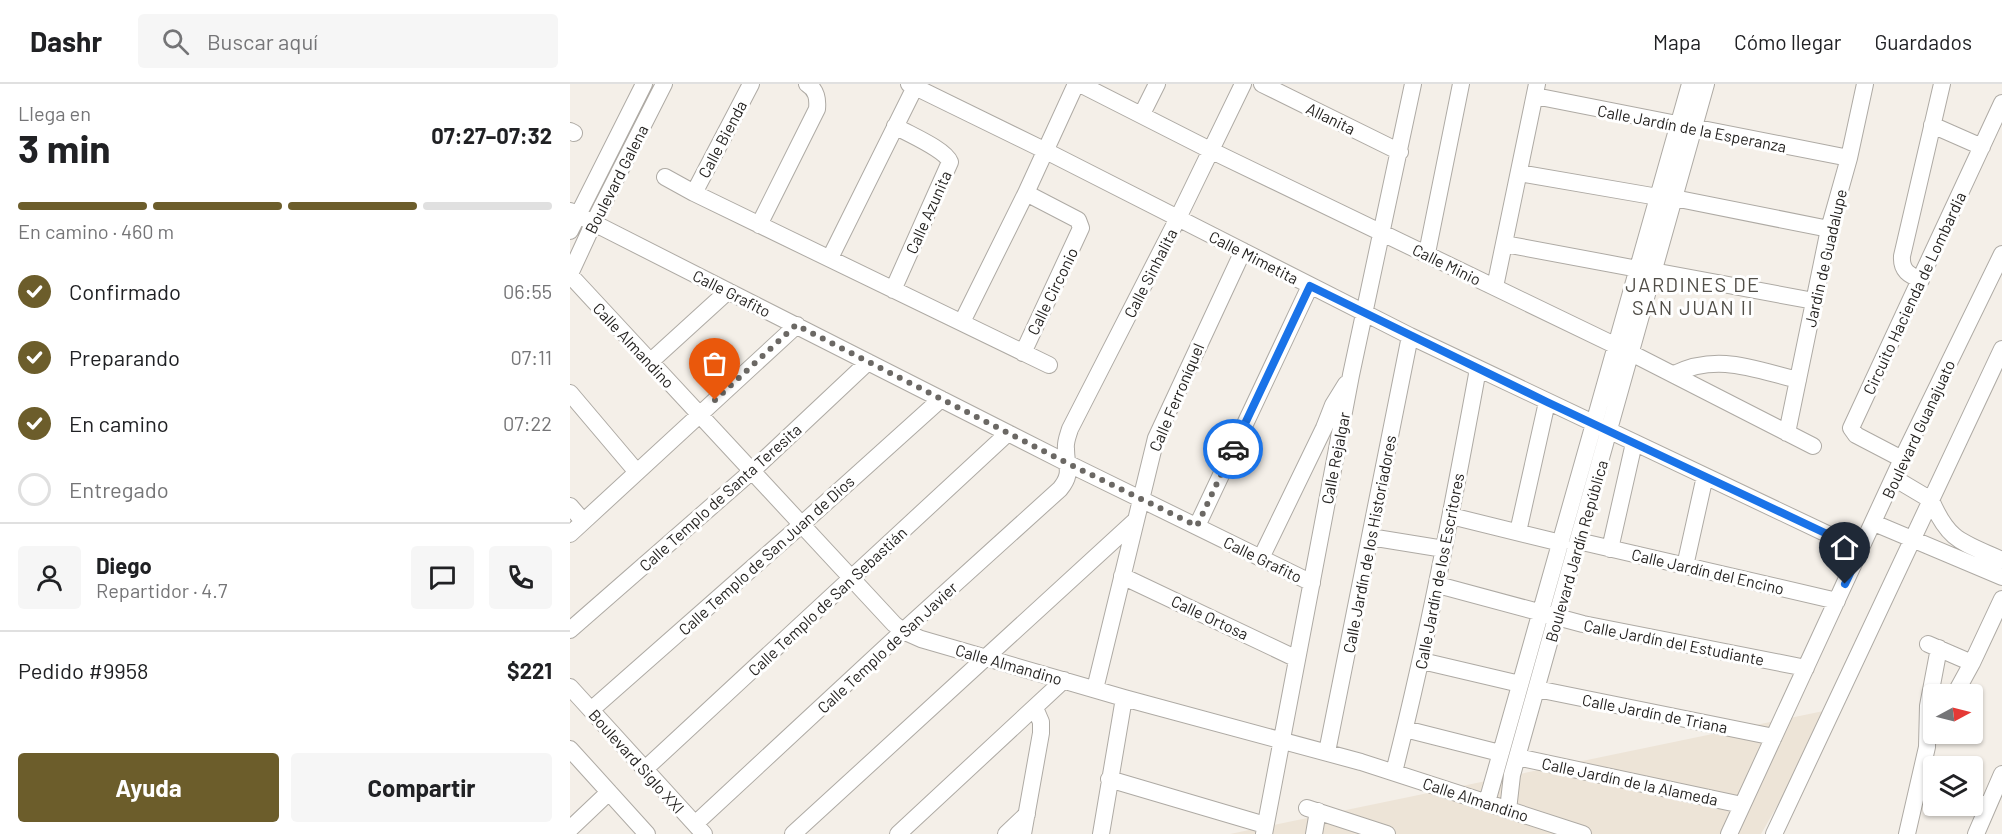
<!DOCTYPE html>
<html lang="es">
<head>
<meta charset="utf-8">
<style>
	body { margin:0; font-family:Barlow,sans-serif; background:#f6f6f6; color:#202124; height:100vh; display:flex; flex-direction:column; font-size:22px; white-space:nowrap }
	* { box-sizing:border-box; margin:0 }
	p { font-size:20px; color:#757577 }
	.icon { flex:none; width:33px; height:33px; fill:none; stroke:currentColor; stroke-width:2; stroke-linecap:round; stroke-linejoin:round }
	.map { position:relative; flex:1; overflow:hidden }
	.sheet { display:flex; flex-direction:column; background:#fff; width:570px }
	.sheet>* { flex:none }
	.needle { width:39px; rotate:83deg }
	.fabs { position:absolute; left:1353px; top:600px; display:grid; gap:12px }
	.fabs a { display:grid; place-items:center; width:60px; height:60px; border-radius:6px; background:#fff; box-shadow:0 2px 4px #0004; font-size:30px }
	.pin { position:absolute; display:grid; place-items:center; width:51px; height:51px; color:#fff; margin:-62px -26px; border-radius:50% 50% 50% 0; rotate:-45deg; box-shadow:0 0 6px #0007 }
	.pin .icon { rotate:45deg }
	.courier { position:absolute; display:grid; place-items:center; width:60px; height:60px; margin:-30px; border:4px solid #1a73e8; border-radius:50%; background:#fff; color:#222; box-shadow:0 2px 8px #0007 }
	.head em { font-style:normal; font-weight:700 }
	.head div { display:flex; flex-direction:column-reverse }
	.head { display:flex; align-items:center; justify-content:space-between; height:102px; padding:0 18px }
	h1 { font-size:39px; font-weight:700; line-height:45px }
	.bar { display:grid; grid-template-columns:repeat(4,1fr); gap:9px 6px; align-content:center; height:72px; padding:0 18px }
	.bar i { height:8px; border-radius:4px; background:#e0e0e0 }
	.bar .on { background:#6c5d2b }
	.bar p { grid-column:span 4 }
	.line { display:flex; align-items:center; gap:15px; padding:0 18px; border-top:2px solid #e0e0e0 }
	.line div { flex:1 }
	.round { display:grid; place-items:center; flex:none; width:63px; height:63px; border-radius:6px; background:#f6f6f6 }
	ol { padding:0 18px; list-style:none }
	li { display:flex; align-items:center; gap:18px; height:66px }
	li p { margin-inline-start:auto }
	li .icon { padding:6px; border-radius:50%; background:#6c5d2b; color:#fff; stroke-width:4 }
	li:last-child { color:#757577 }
	li i { width:33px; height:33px; border:3px solid #e0e0e0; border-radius:50% }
	.action { display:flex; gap:12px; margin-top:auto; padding:12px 18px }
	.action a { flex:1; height:69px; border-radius:6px; background:#6c5d2b; color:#fff; font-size:24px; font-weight:700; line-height:69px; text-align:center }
	.action a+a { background:#f6f6f6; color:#202124 }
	header { display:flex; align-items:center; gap:36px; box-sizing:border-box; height:84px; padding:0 30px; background:#fff; border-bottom:2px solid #e0e0e0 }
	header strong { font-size:28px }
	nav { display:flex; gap:33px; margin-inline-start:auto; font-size:21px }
	.search { width:420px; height:54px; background:#f6f6f6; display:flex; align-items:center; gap:15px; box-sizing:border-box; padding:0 21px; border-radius:6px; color:#757577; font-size:22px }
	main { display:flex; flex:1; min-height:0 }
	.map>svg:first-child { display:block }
	.built { fill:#ede4d7 }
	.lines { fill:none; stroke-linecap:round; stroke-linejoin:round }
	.minor-casing { stroke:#aeaaa4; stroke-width:18 }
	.minor { stroke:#fff; stroke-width:16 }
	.done { stroke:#6b6864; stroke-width:6; stroke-dasharray:0 10.8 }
	.route { stroke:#1a73e8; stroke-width:8 }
	.labels { text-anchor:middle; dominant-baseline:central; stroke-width:6; stroke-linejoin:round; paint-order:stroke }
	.street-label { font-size:16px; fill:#211f1d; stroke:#fff }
	.quarter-label { font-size:20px; letter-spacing:1.5px; fill:#514e48; stroke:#fff }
</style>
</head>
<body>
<header>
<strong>Dashr</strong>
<div class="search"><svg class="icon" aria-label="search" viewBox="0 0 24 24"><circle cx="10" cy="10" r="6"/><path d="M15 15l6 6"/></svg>Buscar aquí</div>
<nav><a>Mapa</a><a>Cómo llegar</a><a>Guardados</a></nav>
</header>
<main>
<section class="sheet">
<div class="head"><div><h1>3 min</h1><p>Llega en</p></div><em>07:27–07:32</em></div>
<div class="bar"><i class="on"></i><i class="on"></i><i class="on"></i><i></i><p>En camino · 460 m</p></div>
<ol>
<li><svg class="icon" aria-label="check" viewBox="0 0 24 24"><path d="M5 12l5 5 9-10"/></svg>Confirmado<p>06:55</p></li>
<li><svg class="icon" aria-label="check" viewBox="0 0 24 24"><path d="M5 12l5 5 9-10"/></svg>Preparando<p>07:11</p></li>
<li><svg class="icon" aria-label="check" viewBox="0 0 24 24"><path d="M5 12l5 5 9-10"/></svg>En camino<p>07:22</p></li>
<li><i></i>Entregado</li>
</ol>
<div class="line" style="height:108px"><a class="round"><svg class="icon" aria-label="person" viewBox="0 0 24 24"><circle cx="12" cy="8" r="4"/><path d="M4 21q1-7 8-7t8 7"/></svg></a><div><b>Diego</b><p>Repartidor · 4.7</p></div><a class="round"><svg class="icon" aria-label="chat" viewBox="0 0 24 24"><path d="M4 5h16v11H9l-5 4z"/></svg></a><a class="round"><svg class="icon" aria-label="phone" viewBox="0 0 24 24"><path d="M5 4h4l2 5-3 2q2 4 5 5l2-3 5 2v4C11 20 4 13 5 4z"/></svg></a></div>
<div class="line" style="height:78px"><div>Pedido #9958</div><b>$221</b></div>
<div class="action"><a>Ayuda</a><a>Compartir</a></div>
</section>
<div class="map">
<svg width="1432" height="750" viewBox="0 0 1432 750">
	<rect width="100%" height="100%" fill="#f4efe8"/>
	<path class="built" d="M1263 625 1191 750H660Z"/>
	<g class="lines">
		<defs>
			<path id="minor" d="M339 0 474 66 840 252 1291 466
				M510 0 640 66 1061 269 1243 362
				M692 0 830 68
				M965 12 1279 74
				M572 30 587 0
				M1362 41 1412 63
				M0 47 4 49
				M949 89 1088 113
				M95 93 124 109 479 281
				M124 109 181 0
				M1104 114 1259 145
				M0 127 499 380 742 499
				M189 141 247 25C248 15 247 6 237 0
				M0 147 74 0
				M935 160 1068 185
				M857 169 891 0
				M260 174 345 3
				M1083 187 1244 217
				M0 190 24 138 94 0
				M0 191 324 540 333 547 351 555 554 614 791 678 1013 750
				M1351 196C1339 191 1331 187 1332 172L1372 0
				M925 203 967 0
				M323 206 380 78C375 65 338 50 325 42
				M392 238 456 109 506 0
				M453 269 511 144 508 136 456 109
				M80 278 158 207
				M1104 290C1148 269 1183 285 1228 296
				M0 309 66 387
				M1217 349 1259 145 1279 74 1295 0
				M1332 375 1286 351 1281 344 1432 19
				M1324 394 1361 416
				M1361 416C1379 458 1392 458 1432 476
				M0 422 13 437
				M881 432 991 459
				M1304 439 1432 493
				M627 442 740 202
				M948 448 977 318
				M0 450 227 241
				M800 453 874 465
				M1008 457 1267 517
				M1040 465 1064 359
				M691 474 754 344 763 321 776 300
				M1115 482 1135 392
				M552 492 727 575
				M868 501 1013 540 1236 584
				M0 546 182 387 298 278
				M1358 560 1402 579
				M852 577 950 600
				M0 603 134 750
				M525 605 586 354 673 167
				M967 605 1204 653
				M1385 610 1402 579 1432 515
				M21 626 231 441 371 315
				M835 645 930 669
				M0 665 77 750
				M757 668 840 252
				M947 673 1172 721
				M75 685 438 349
				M824 688C858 554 883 421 908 285
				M539 695 695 741
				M1402 716 1417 723
				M917 718 1120 0
				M737 724 817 750
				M938 726 942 691 1136 0
				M125 740 333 547 490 405C503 389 496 383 496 365 495 358 498 352 500 345L608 134 673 0
				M0 745 39 708
				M223 750 566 436
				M328 750 494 596
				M436 750 457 730
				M453 750 471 649V638L465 624
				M531 750 554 614
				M694 750 781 291 843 0
				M744 750 748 727
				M1159 750 1332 375 1432 170
				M1204 750 1432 265
				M1337 750 1357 663 1358 622 1369 564
				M1406 750 1432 690"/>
		</defs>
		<use href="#minor" class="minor-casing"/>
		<use href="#minor" class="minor"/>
	</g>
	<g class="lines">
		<path class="done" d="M145 316 226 241 499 380 627 442 663 365"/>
		<path class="route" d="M663 365 740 202 977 318 1291 466 1275 500"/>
	</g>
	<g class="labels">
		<g class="street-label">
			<text transform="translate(761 34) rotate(26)">Allanita</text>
			<text transform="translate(1122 44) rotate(11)">Calle Jardín de la Esperanza</text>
			<text transform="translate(152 55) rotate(-62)">Calle Bienda</text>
			<text transform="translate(46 95) rotate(-63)">Boulevard Galena</text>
			<text transform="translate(358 128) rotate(-66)">Calle Azunita</text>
			<text transform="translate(684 173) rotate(27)">Calle Mimetita</text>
			<text transform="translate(1255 174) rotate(-77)">Jardin de Guadalupe</text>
			<text transform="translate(877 180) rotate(26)">Calle Minio</text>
			<text transform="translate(580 189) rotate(-63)">Calle Sinhalita</text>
			<text transform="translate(482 207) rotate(-64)">Calle Circonio</text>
			<text transform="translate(162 209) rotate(27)">Calle Grafito</text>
			<text transform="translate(1344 209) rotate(-65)">Circuito Hacienda de Lombardia</text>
			<text transform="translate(64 261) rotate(47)">Calle Almandino</text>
			<text transform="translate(606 313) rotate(-67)">Calle Ferroníquel</text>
			<text transform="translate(1348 345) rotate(-65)">Boulevard Guanajuato</text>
			<text transform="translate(765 374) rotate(-79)">Calle Rejalgar</text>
			<text transform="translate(150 413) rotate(-42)">Calle Templo de Santa Teresita</text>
			<text transform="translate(799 460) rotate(-79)">Calle Jardín de los Historiadores</text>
			<text transform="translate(1006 467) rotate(-74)">Boulevard Jardín República</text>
			<text transform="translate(196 471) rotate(-42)">Calle Templo de San Juan de Dios</text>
			<text transform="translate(693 475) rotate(26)">Calle Grafito</text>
			<text transform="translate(869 487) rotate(-79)">Calle Jardín de los Escritores</text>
			<text transform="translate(1138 487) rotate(13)">Calle Jardín del Encino</text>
			<text transform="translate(257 517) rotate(-43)">Calle Templo de San Sebastián</text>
			<text transform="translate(640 533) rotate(25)">Calle Ortosa</text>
			<text transform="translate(1104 558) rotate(11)">Calle Jardín del Estudiante</text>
			<text transform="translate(317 563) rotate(-43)">Calle Templo de San Javier</text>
			<text transform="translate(439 580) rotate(16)">Calle Almandino</text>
			<text transform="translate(1085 629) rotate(11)">Calle Jardín de Triana</text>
			<text transform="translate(67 677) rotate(48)">Boulevard Siglo XXI</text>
			<text transform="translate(1060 697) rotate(12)">Calle Jardín de la Alameda</text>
			<text transform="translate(906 715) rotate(18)">Calle Almandino</text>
		</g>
		<g class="quarter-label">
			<text x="1123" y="200">JARDINES DE<tspan x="1123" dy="23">SAN JUAN II</tspan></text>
		</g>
	</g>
</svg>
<div class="fabs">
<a><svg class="needle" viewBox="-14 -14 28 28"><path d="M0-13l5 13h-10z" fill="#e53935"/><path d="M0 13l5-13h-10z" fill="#757577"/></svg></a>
<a><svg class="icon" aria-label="layers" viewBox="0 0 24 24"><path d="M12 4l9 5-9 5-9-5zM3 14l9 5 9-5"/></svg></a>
</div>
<div class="pin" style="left:145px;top:316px;background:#ea580c"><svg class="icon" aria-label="bag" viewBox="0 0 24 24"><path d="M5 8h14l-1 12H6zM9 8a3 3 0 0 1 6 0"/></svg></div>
<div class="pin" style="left:1275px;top:500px;background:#1f2937"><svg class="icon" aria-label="home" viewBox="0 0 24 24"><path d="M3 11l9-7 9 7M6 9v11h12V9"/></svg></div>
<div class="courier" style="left:663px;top:365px"><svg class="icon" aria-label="car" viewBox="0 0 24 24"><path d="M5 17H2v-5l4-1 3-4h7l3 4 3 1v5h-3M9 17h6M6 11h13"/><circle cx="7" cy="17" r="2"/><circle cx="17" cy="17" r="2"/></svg></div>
</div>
</main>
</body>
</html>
